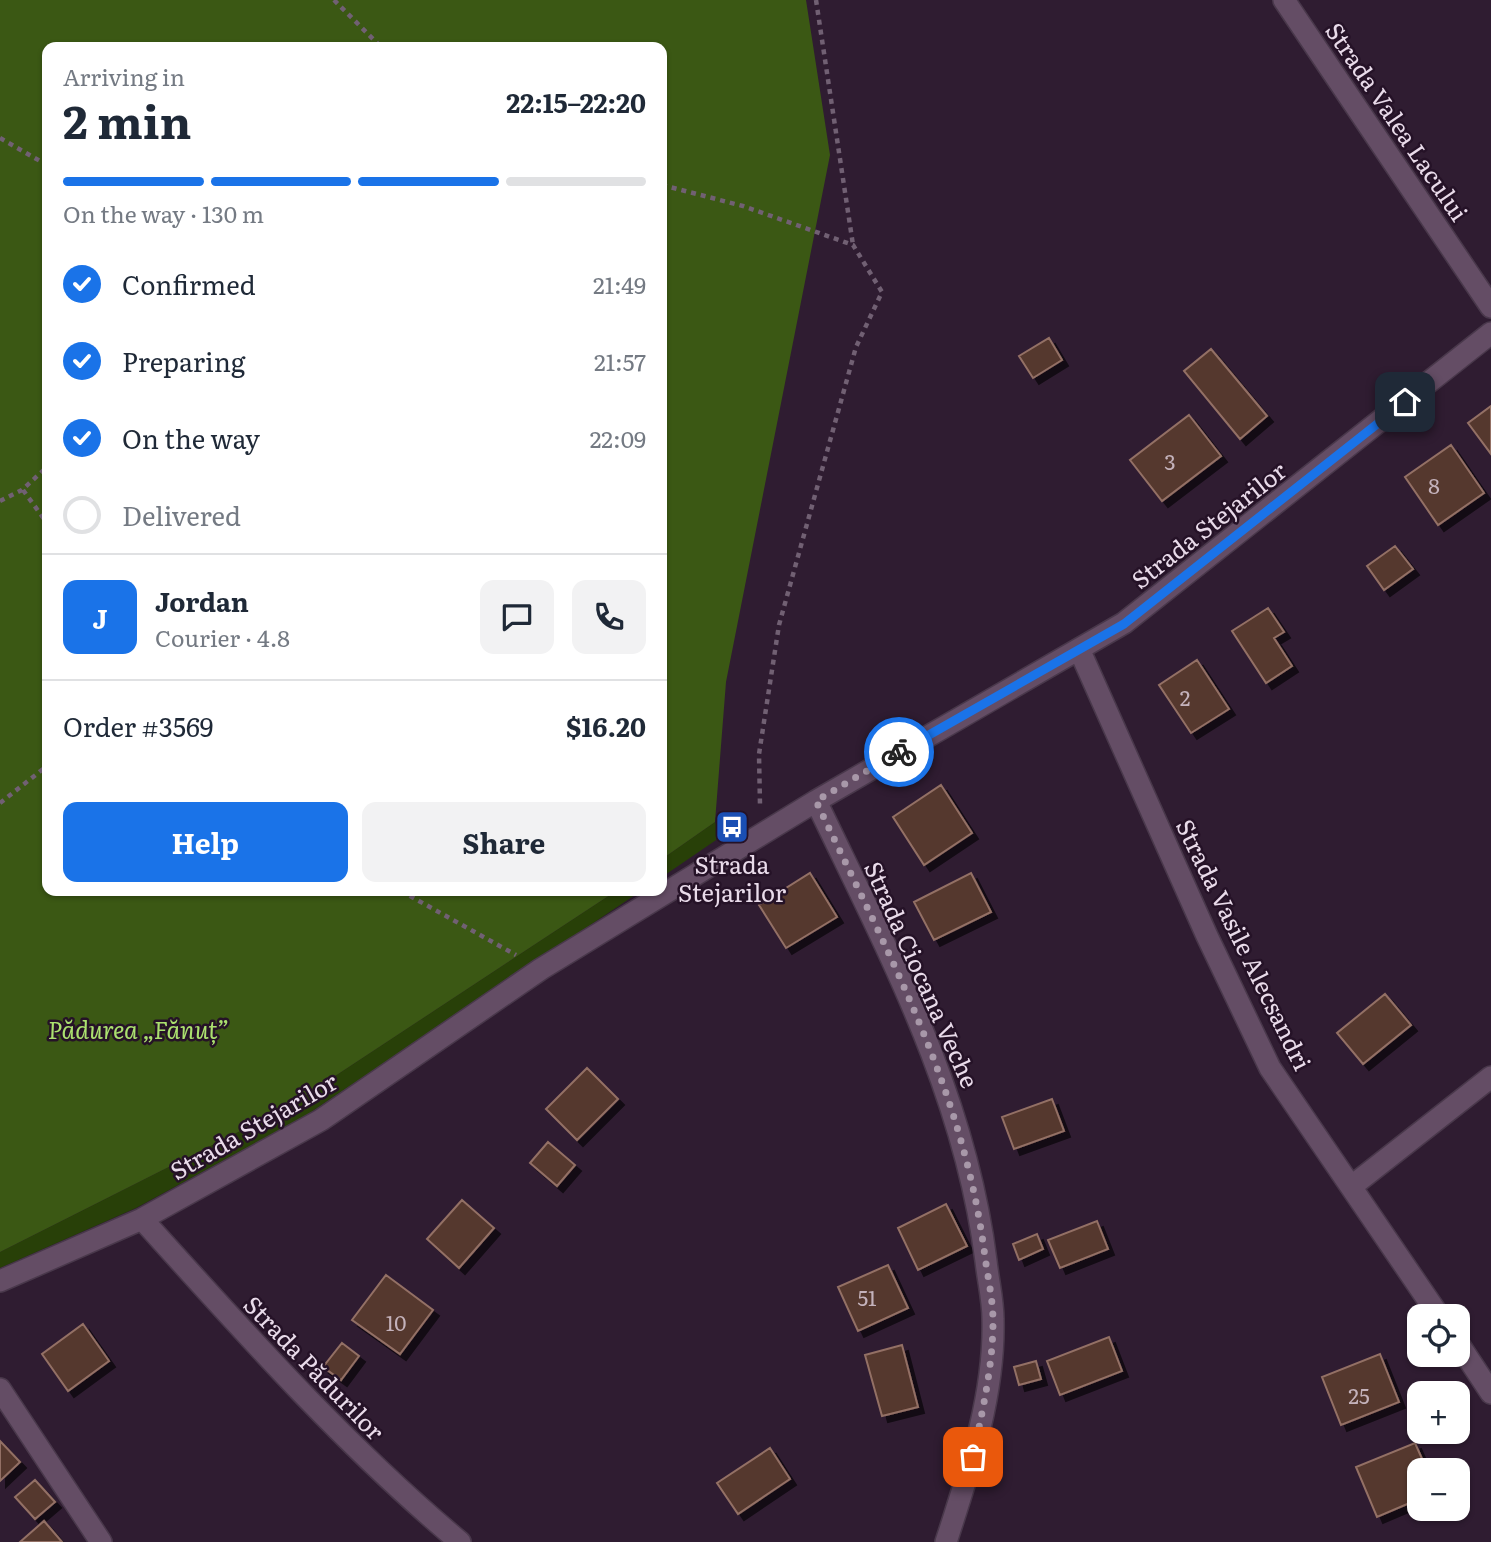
<!DOCTYPE html>
<html lang="en">
<head>
<meta charset="utf-8">
<style>
	body { margin:0; font-family:Literata,serif; background:#f2f2f3; color:#1f2937; height:100vh; display:flex; flex-direction:column; font-size:26px; white-space:nowrap }
	* { box-sizing:border-box; margin:0 }
	p { font-size:23px; color:#747a83 }
	.icon { flex:none; width:38px; height:38px; fill:none; stroke:currentColor; stroke-width:2; stroke-linecap:round; stroke-linejoin:round }
	.map { position:relative; flex:1; overflow:hidden }
	.details { position:absolute; left:42px; top:42px; width:625px; height:854px; display:flex; flex-direction:column; background:#fff; border-radius:14px; box-shadow:0 2px 5px #0004 }
	.details>* { flex:none }
	.controls { position:absolute; left:1407px; top:1304px; display:grid; gap:14px }
	.controls a { display:grid; place-items:center; width:63px; height:63px; border-radius:14px; background:#fff; box-shadow:0 2px 5px #0004; font-size:35px }
	.pin { position:absolute; display:grid; place-items:center; width:60px; height:60px; color:#fff; margin:-30px; border-radius:14px; box-shadow:0 4px 10px #0006 }
	.courier { position:absolute; display:grid; place-items:center; width:70px; height:70px; margin:-35px; border:5px solid #1a73e8; border-radius:50%; background:#fff; color:#222; box-shadow:0 2px 9px #0007 }
	.overview em { font-style:normal; font-weight:700 }
	.overview div { display:flex; flex-direction:column-reverse }
	.overview { display:flex; align-items:center; justify-content:space-between; height:119px; padding:0 21px }
	h1 { font-size:46px; font-weight:700; line-height:52px }
	.bar { display:grid; grid-template-columns:repeat(4,1fr); gap:10px 7px; align-content:center; height:84px; padding:0 21px }
	.bar i { height:9px; border-radius:5px; background:#e0e1e3 }
	.bar .active { background:#1a73e8 }
	.bar p { grid-column:span 4 }
	.line { display:flex; align-items:center; gap:18px; padding:0 21px; border-top:2px solid #e0e1e3 }
	.line div { flex:1 }
	.round { display:grid; place-items:center; flex:none; width:74px; height:74px; border-radius:14px; background:#f2f2f3 }
	ol { padding:0 21px; list-style:none }
	li { display:flex; align-items:center; gap:21px; height:77px }
	li p { margin-inline-start:auto }
	li .icon { padding:7px; border-radius:50%; background:#1a73e8; color:#fff; stroke-width:4 }
	li:last-child { color:#747a83 }
	li i { width:38px; height:38px; border:4px solid #e0e1e3; border-radius:50% }
	.cta { display:flex; gap:14px; margin-top:auto; padding:14px 21px }
	.cta a { flex:1; height:80px; border-radius:14px; background:#1a73e8; color:#fff; font-size:28px; font-weight:700; line-height:80px; text-align:center }
	.cta a+a { background:#f2f2f3; color:#1f2937 }
	.map>svg:first-child { display:block }
	.green { fill:#284008 }
	.forest { fill:#3b5814 }
	.building { fill:#55372d; stroke:#937065; stroke-width:2; filter:url(#shadow) }
	.lines { fill:none; stroke-linecap:round; stroke-linejoin:round }
	.minor-casing { stroke:#49384b; stroke-width:24 }
	.path { stroke:#716073; stroke-width:4.5; stroke-dasharray:5 5; stroke-linecap:butt }
	.minor { stroke:#644d65; stroke-width:21 }
	.done { stroke:#a898a9; stroke-width:7; stroke-dasharray:0 12.6 }
	.route { stroke:#1a73e8; stroke-width:9 }
	.labels { text-anchor:middle; dominant-baseline:central; stroke-width:5; stroke-linejoin:round; paint-order:stroke }
	.number-label { font-size:21px; fill:#c4b2bb }
	.street-label { font-size:24px; fill:#e9dbea; stroke:#251227 }
	.poi-label { font-size:24px; fill:#e9dbea; stroke:#251227 }
	.park-label { font-size:24px; font-style:italic; fill:#abe16f; stroke:#251227 }
</style>
</head>
<body>
<div class="map">
<svg width="1491" height="1542" viewBox="0 0 1491 1542">
	<defs>
		<filter id="shadow"><feDropShadow dx="6" dy="6" stdDeviation="0" flood-color="#0009"/></filter>
	</defs>
	<rect width="100%" height="100%" fill="#2f1c31"/>
	<path class="green" d="M715 822 722 836 662 877V859Z
		M616 891H641L305 1116 136 1208 0 1268V1252L288 1107Z"/>
	<path class="forest" d="M0 0H806L830 155 726 682 715 822 662 859V47H47V891H616L288 1107 0 1252Z"/>
	<path class="building" d="M1049 338 1062 360 1033 378 1019 356Z
		M1211 349 1267 416 1240 439 1184 371Z
		M1491 406V454L1468 423Z
		M1189 415 1221 456 1162 501 1130 460Z
		M1451 445 1484 493 1438 525 1405 477Z
		M1395 546 1413 569 1384 590 1367 566Z
		M1268 608 1284 632 1274 638 1292 666 1266 683 1232 631Z
		M1197 660 1229 709 1191 733 1159 685Z
		M941 785 972 833 924 865 893 817Z
		M810 873 837 917 786 948 759 905Z
		M971 873 991 912 934 940 914 902Z
		M1385 994 1411 1025 1363 1064 1337 1033Z
		M587 1068 618 1099 577 1140 546 1109Z
		M1052 1099 1064 1131 1014 1149 1002 1117Z
		M548 1142 575 1165 557 1186 530 1163Z
		M462 1200 494 1228 459 1268 427 1239Z
		M946 1204 967 1246 918 1270 898 1228Z
		M1097 1221 1108 1249 1060 1268 1048 1240Z
		M1037 1234 1043 1249 1019 1260 1013 1244Z
		M888 1265 908 1308 858 1331 838 1287Z
		M386 1275 433 1310 400 1354 352 1320Z
		M83 1324 109 1361 68 1391 42 1354Z
		M1109 1337 1122 1371 1060 1395 1047 1361Z
		M342 1343 359 1356 341 1380 323 1367Z
		M902 1345 918 1407 882 1416 865 1355Z
		M1380 1354 1399 1402 1341 1425 1322 1377Z
		M1036 1361 1041 1379 1019 1385 1014 1367Z
		M0 1441 20 1462 0 1481Z
		M1415 1443 1427 1470H1419V1499L1377 1517 1356 1467Z
		M770 1448 790 1479 738 1514 717 1483Z
		M35 1480 55 1502 35 1519 15 1497Z
		M44 1521 62 1542H20Z"/>
	<g class="lines">
		<defs>
			<path id="minor" d="M1284 0 1491 307
				M1079 649 1207 936 1270 1068 1439 1316
				M816 801C888 952 965 1093 986 1261 988 1280 993 1300 993 1319 995 1395 969 1471 946 1542
				M1352 1186 1491 1077
				M142 1219C244 1332 343 1444 460 1542
				M0 1281 142 1219 321 1120 541 969 816 801 1124 623 1491 333
				M1458 1343 1491 1393
				M0 1389 101 1542"/>
		</defs>
		<use href="#minor" class="minor-casing"/>
		<path class="path" d="M334 0 381 47
			M816 0 853 245
			M0 138 47 165
			M662 185 743 206 853 245 882 292 856 347 779 625 759 754 760 805
			M23 490 47 523
			M0 501 22 490 47 467
			M0 803 47 766
			M401 891 516 955"/>
		<use href="#minor" class="minor"/>
	</g>
	<g class="lines">
		<path class="done" d="M899 752 816 801C887 951 964 1090 985 1257 988 1278 993 1300 993 1321 993 1367 982 1412 973 1457"/>
		<path class="route" d="M899 752 1124 624 1405 402"/>
	</g>
	<defs>
		<symbol id="bus-square" viewBox="-11 -11 22 22"><rect x="-9" y="-9" width="18" height="18" rx="4" fill="#1a4fb4" stroke="#251227"/><path d="M-5-6H5V4H4V6H2V4H-2V6H-4V4H-5ZM-3.5-4V0h7V-4ZM-3.5 1.2v1.5H-2V1.2ZM2 1.2v1.5H3.5V1.2Z" fill="#fff"/></symbol>
	</defs>
	<g fill-rule="evenodd">
		<use href="#bus-square" x="713" y="808" width="38" height="38"/>
	</g>
	<g class="labels">
		<g class="number-label">
			<text x="1170" y="460">3</text>
			<text x="1434" y="484">8</text>
			<text x="1185" y="696">2</text>
			<text x="867" y="1296">51</text>
			<text x="396" y="1321">10</text>
			<text x="1359" y="1394">25</text>
		</g>
		<g class="street-label">
			<text transform="translate(1398 121) rotate(56)">Strada Valea Lacului</text>
			<text transform="translate(1208 524) rotate(-38)">Strada Stejarilor</text>
			<text transform="translate(1245 944) rotate(64)">Strada Vasile Alecsandri</text>
			<text transform="translate(923 974) rotate(66)">Strada Ciocana Veche</text>
			<text transform="translate(253 1125) rotate(-30)">Strada Stejarilor</text>
			<text transform="translate(315 1367) rotate(46)">Strada Pădurilor</text>
		</g>
		<g class="poi-label">
			<text x="732" y="863">Strada<tspan x="732" dy="28">Stejarilor</tspan></text>
		</g>
		<g class="park-label">
			<text x="138" y="1028">Pădurea „Fănuț”</text>
		</g>
	</g>
</svg>
<div class="controls">
<a><svg class="icon" aria-label="locate" viewBox="0 0 24 24"><circle cx="12" cy="12" r="6"/><path d="M12 2v4M12 18v4M2 12h4M18 12h4"/></svg></a>
<a>+</a>
<a>−</a>
</div>
<div class="pin" style="left:973px;top:1457px;background:#ea580c"><svg class="icon" aria-label="bag" viewBox="0 0 24 24"><path d="M5 8h14l-1 12H6zM9 8a3 3 0 0 1 6 0"/></svg></div>
<div class="pin" style="left:1405px;top:402px;background:#1f2937"><svg class="icon" aria-label="home" viewBox="0 0 24 24"><path d="M3 11l9-7 9 7M6 9v11h12V9"/></svg></div>
<div class="courier" style="left:899px;top:752px"><svg class="icon" aria-label="bike" viewBox="0 0 24 24"><circle cx="6" cy="16" r="4"/><circle cx="18" cy="16" r="4"/><path d="M6 16l4-8h5l3 8M10 8l3 8H6M13 5h3"/></svg></div>
<section class="details">
<div class="overview"><div><h1>2 min</h1><p>Arriving in</p></div><em>22:15–22:20</em></div>
<div class="bar"><i class="active"></i><i class="active"></i><i class="active"></i><i></i><p>On the way · 130 m</p></div>
<ol>
<li><svg class="icon" aria-label="check" viewBox="0 0 24 24"><path d="M5 12l5 5 9-10"/></svg>Confirmed<p>21:49</p></li>
<li><svg class="icon" aria-label="check" viewBox="0 0 24 24"><path d="M5 12l5 5 9-10"/></svg>Preparing<p>21:57</p></li>
<li><svg class="icon" aria-label="check" viewBox="0 0 24 24"><path d="M5 12l5 5 9-10"/></svg>On the way<p>22:09</p></li>
<li><i></i>Delivered</li>
</ol>
<div class="line" style="height:126px"><b class="round" style="background:#1a73e8;color:#fff">J</b><div><b>Jordan</b><p>Courier · 4.8</p></div><a class="round"><svg class="icon" aria-label="chat" viewBox="0 0 24 24"><path d="M4 5h16v11H9l-5 4z"/></svg></a><a class="round"><svg class="icon" aria-label="phone" viewBox="0 0 24 24"><path d="M5 4h4l2 5-3 2q2 4 5 5l2-3 5 2v4C11 20 4 13 5 4z"/></svg></a></div>
<div class="line" style="height:91px"><div>Order #3569</div><b>$16.20</b></div>
<div class="cta"><a>Help</a><a>Share</a></div>
</section>
</div>
</body>
</html>
